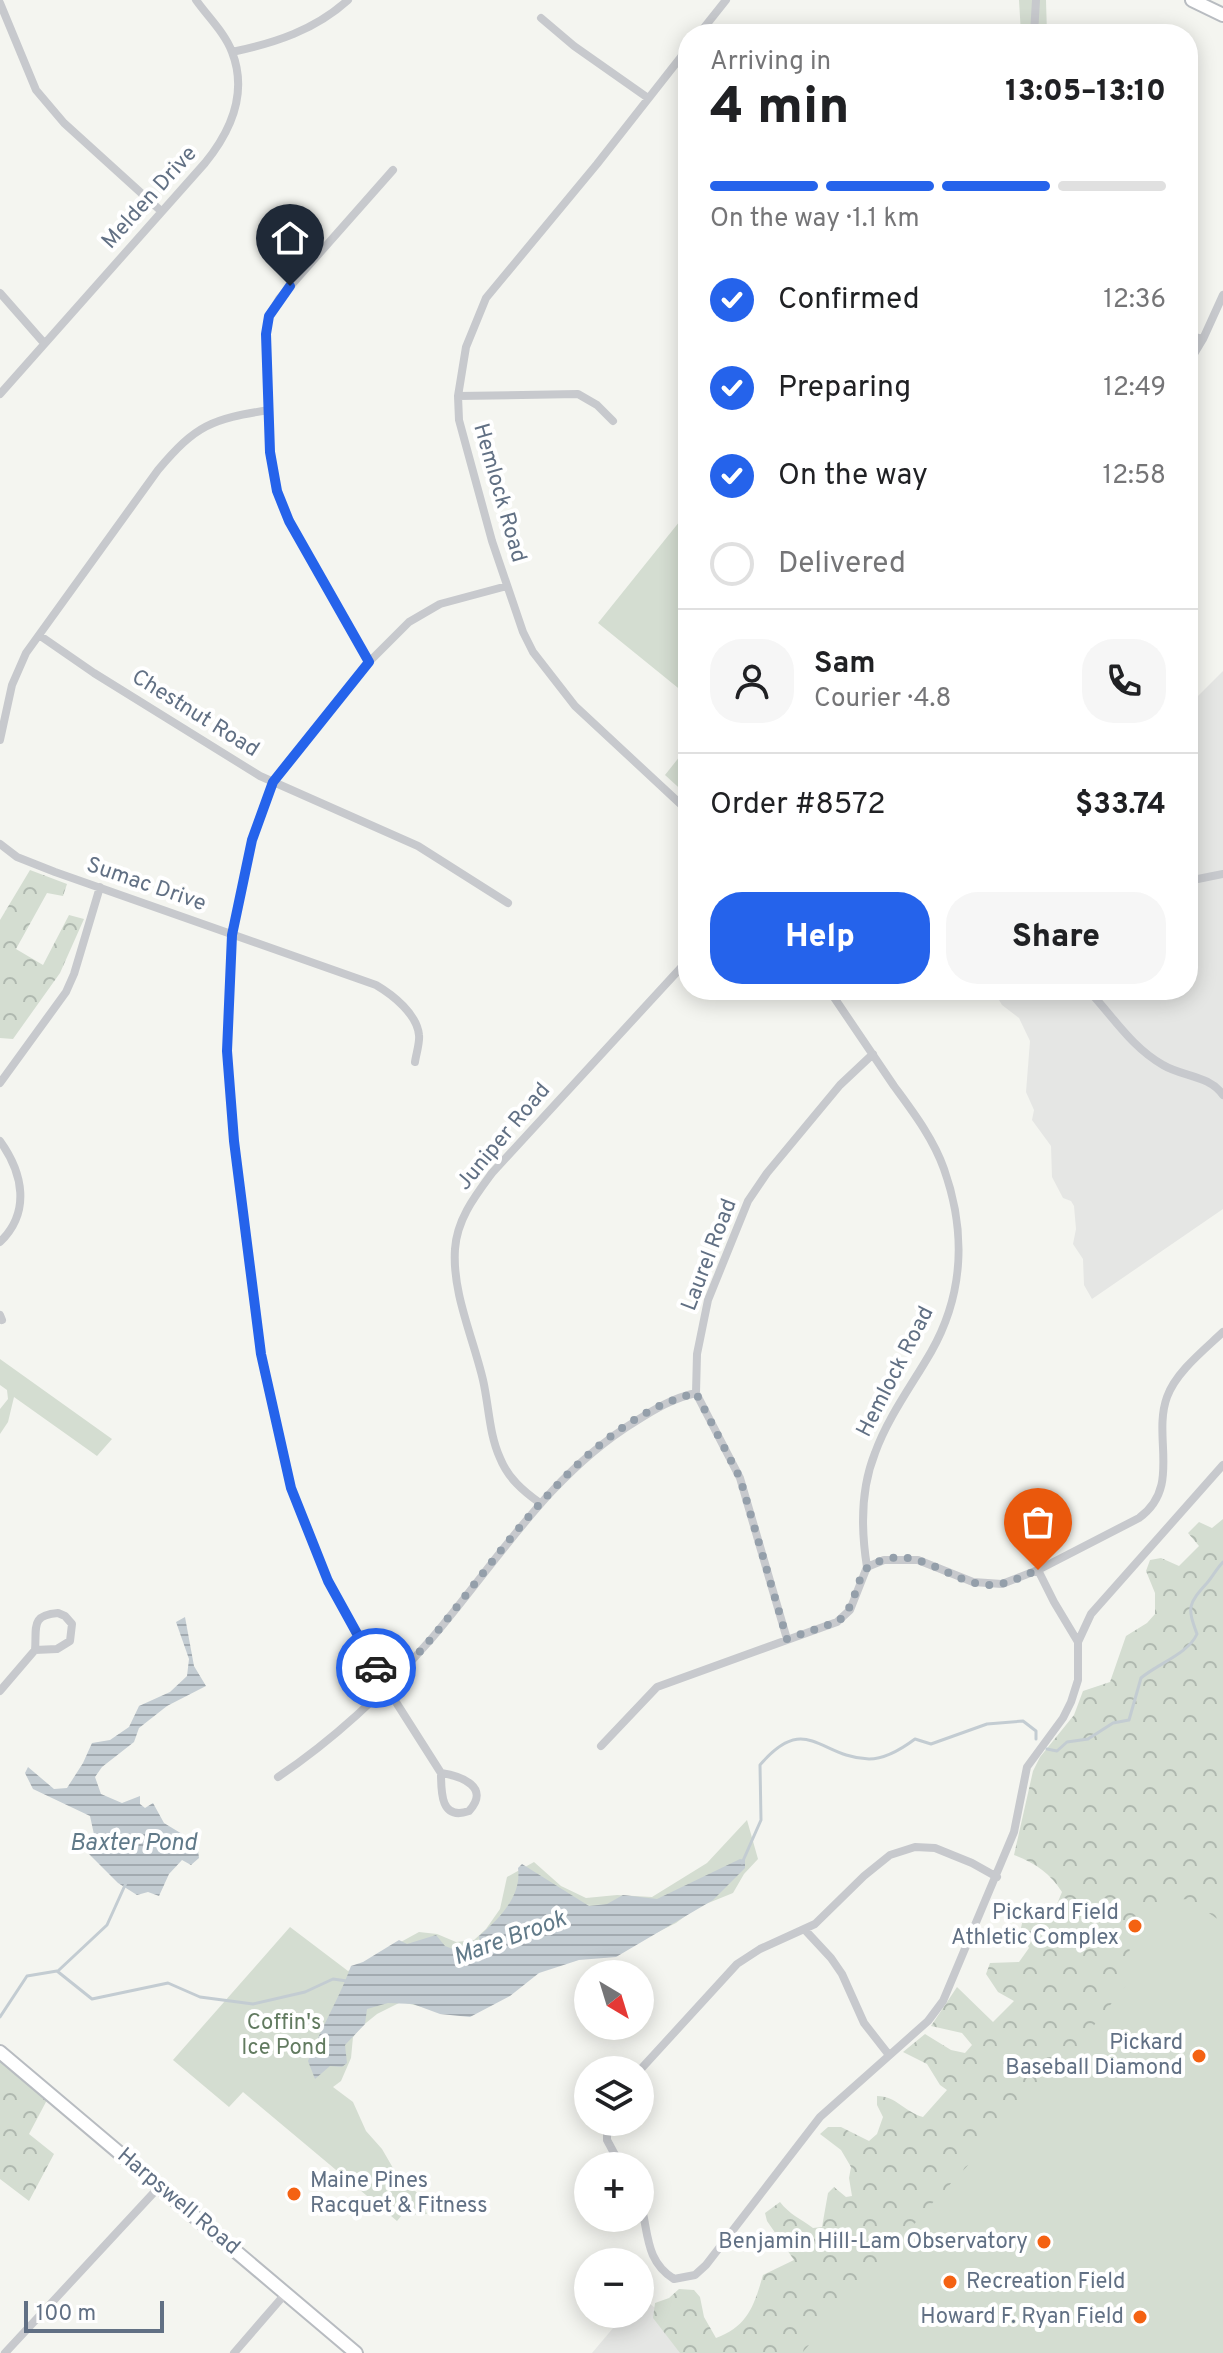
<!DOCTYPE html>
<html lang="en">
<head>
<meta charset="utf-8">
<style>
	body { margin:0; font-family:Overpass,sans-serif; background:#f6f6f6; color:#202124; height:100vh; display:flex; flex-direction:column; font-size:30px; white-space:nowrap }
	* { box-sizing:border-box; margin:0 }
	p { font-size:26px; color:#757577 }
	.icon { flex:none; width:44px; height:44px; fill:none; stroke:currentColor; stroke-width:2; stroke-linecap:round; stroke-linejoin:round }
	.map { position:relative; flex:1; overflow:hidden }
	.details { position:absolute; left:678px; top:24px; width:520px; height:976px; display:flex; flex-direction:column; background:#fff; border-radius:32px; box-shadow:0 4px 20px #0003 }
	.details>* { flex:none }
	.needle { width:52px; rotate:142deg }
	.tools { position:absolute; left:574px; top:1960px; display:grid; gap:16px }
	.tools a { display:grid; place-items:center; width:80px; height:80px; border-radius:50%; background:#fff; box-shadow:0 4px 20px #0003; font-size:40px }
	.scale { position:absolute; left:24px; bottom:20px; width:140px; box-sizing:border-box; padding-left:8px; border:4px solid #617084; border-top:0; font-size:22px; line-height:28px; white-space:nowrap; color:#617084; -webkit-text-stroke:6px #fff; paint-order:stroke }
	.pin { position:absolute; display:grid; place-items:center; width:68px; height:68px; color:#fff; margin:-82px -34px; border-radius:50% 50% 50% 0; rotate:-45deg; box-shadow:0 0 8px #0007 }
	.pin .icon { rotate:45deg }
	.courier { position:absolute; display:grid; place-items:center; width:80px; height:80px; margin:-40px; border:6px solid #2563eb; border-radius:50%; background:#fff; color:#222; box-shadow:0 2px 10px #0007 }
	.head em { font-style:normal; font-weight:800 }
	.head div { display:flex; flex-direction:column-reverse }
	.head { display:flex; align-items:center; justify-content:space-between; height:136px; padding:0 32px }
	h1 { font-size:52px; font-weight:800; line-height:60px }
	.bar { display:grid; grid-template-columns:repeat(4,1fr); gap:12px 8px; align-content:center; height:96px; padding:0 32px }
	.bar i { height:10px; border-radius:6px; background:#e0e0e0 }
	.bar .current { background:#2563eb }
	.bar p { grid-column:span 4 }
	.line { display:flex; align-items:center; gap:20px; padding:0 32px; border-top:2px solid #e0e0e0 }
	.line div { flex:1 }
	.round { display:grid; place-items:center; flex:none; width:84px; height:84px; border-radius:32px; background:#f6f6f6 }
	ol { padding:0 32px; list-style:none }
	li { display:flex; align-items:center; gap:24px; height:88px }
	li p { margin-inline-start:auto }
	li .icon { padding:8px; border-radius:50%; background:#2563eb; color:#fff; stroke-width:4 }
	li:last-child { color:#757577 }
	li i { width:44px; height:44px; border:4px solid #e0e0e0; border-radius:50% }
	.cta { display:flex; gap:16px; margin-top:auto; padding:16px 32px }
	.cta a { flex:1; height:92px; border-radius:32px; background:#2563eb; color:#fff; font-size:32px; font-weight:800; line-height:92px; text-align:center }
	.cta a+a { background:#f6f6f6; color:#202124 }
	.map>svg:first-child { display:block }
	.built { fill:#e5e6e4 }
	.green { fill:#d4ddd1 }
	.forest { fill:url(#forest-crowns) }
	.water { fill:url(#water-rules) }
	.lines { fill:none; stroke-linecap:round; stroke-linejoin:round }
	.stream { stroke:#c3ccd2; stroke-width:3 }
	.secondary-casing { stroke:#b8bcc1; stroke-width:16 }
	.street { stroke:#c7c9cd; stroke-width:8 }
	.secondary { stroke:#fff; stroke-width:12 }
	.done { stroke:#949faa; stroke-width:8; stroke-dasharray:0 14.4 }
	.route { stroke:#2563eb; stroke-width:10 }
	.poi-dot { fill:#f46212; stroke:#fff; stroke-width:3 }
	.labels { text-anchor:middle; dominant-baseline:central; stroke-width:8; stroke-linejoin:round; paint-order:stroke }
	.street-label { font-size:22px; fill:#617084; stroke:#fff }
	.poi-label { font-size:22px; fill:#617084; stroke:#fff; text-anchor:end }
	.park-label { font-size:22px; fill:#627b60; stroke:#fff }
	.water-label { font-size:24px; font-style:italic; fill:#617a89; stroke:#fff }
</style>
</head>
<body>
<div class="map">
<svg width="1223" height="2353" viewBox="0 0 1223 2353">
	<defs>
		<pattern id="forest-crowns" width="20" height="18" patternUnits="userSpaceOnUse" patternTransform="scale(2)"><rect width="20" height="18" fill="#d4ddd1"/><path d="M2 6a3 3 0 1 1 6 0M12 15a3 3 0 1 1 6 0" fill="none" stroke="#afb8af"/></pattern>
		<pattern id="water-rules" width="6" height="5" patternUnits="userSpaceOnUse" patternTransform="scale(2)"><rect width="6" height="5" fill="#c3ccd2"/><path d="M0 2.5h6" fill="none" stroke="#a2aab0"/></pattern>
	</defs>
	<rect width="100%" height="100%" fill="#f4f5f0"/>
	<path class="built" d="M1223 671V1209L1092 1299 1084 1285 1083 1259 1073 1244 1076 1229 1074 1206 1071 1201 1063 1198 1052 1177 1051 1146 1032 1120 1034 1110 1026 1092 1030 1041 1019 1018 1002 1005 993 990H1188V706Z
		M640 2296 713 2353H592L625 2314H640Z"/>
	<path class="green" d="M1019 0H1046L1047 34H1021Z
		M688 511V696L598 623Z
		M688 746V796L665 775Z
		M0 1359 112 1439 97 1456 14 1397 8 1422 0 1434V1409L8 1399 7 1390 0 1385Z
		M1223 1590V2353H724L1033 1992 1088 1867Z
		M747 1820 758 1859 744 1874 733 1893 696 1908 676 1923 642 1940 423 2007 401 2002 377 2014 361 2027 353 2037 351 2058 341 2081 333 2087 353 2102 366 2131 382 2149 393 2168 421 2197 427 2214 402 2215 397 2221 243 2092 229 2107 173 2060 290 1927 348 1971 419 1932 437 1934 456 1942 474 1940 486 1929 500 1909 507 1877 534 1862 561 1886 586 1898 617 1895 652 1897 707 1863Z"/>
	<path class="forest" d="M30 870 67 884 63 896 47 893 16 949 43 965 69 915 84 919 60 973 13 1039 0 1038V920Z
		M1223 1519V1923L1189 1899 1158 1901C1133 1929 1122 1936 1135 1974L1055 2074 936 2199 802 2353H680L653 2318 655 2303 669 2298 679 2289 694 2290 700 2297 704 2317 716 2338C748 2326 754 2306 763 2275L794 2260 767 2221 765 2213 780 2202C789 2214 801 2219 813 2228L822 2227 828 2193 834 2187 846 2197 852 2196 849 2178 851 2167 841 2150 820 2134 828 2127H841L869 2141 877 2134 883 2117 877 2105V2096C896 2096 905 2112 923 2117L947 2090 940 2085 927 2064 903 2052 925 2034 951 2050 965 2053 972 2045 962 2033 931 2026 957 1987 993 2022 1014 2001 998 1992 986 1974 990 1963 1019 1962 1029 1948 1020 1932 1024 1915 1037 1908 1047 1910 1057 1904 1062 1892C1050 1873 1035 1863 1014 1855L1033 1771 1040 1757 1074 1715 1083 1691 1110 1682 1126 1636 1147 1623 1155 1614V1593L1146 1571 1150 1560 1161 1558 1179 1566 1199 1546 1188 1533 1199 1522 1212 1528Z
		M0 2061 47 2100 29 2134 54 2154 29 2201 0 2179Z"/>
	<path class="water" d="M185 1617 194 1666 206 1686 167 1706 139 1728 134 1742 102 1767 95 1777 101 1794 122 1803 140 1796V1804L145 1808 153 1803 164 1823 197 1843 199 1858 191 1865 182 1860 169 1874 159 1896 148 1892 137 1895 118 1883 88 1853 87 1849 95 1839 90 1816 33 1789 25 1773 28 1767 54 1789 67 1788 83 1763 92 1743 110 1740 129 1727 139 1706 170 1692 187 1676 189 1659 176 1622Z
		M740 1859 745 1860V1868L713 1900 616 1957 579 1960 539 1973 510 1996 470 2017 440 2014 413 2004 388 2003 367 2009 365 2024 345 2045 347 2063 342 2067 330 2066 315 2079 308 2061C321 2028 339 1999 351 1966L363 1962 399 1940 407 1944 436 1935 445 1946 458 1951 465 1947 471 1952 480 1945 479 1936C499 1919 522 1896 518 1868L522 1864 589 1906 607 1904 623 1895 657 1899Z"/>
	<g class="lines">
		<path class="stream" d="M1047 1749 1057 1751 1067 1742 1088 1739 1113 1723 1129 1720 1141 1678C1157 1664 1188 1654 1197 1634 1187 1607 1188 1604 1207 1583 1213 1576 1217 1568 1223 1562
			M742 1863 761 1820 760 1765C806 1711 820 1758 869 1759 885 1759 903 1748 915 1739L931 1744 987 1724 1023 1721 1036 1731V1739
			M59 1970 107 1925 126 1883
			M0 2017 27 1976 57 1971 92 1999 168 1983 200 1997 253 2004 305 1992 333 1979 347 1981"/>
		<defs>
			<path id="secondary" d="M1192 0 1223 15
				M0 2052 356 2353"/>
		</defs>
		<use href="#secondary" class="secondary-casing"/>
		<path class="street" d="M0 3 36 90 64 123 161 211
			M541 18 574 46 648 98
			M699 34 726 0
			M1034 34 1036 0
			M688 48 597 164 486 298 466 347 458 396 459 420 492 541 523 632 533 652 575 706 688 811
			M232 52C275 43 315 30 348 0
			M0 293 44 343
			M1188 335 1203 339
			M1188 364 1203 339 1223 295
			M0 394 205 163C231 131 248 93 232 52 225 33 208 17 196 0
			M458 396 578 394 597 405 613 421
			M39 635 94 673 260 776 418 846 508 903
			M369 662 289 521 277 491 270 452 266 334 269 316 279 299 393 170
			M0 740 12 685 26 653 158 470C196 425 211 419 269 410
			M0 844 17 857 55 872 376 985C393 995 417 1014 419 1035 420 1043 416 1054 415 1062
			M1188 881 1223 874
			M829 990C851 1022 872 1054 894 1086 913 1112 933 1138 944 1169 966 1231 964 1294 931 1352 912 1385 888 1417 875 1453 861 1488 861 1530 867 1567
			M1088 990C1112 1015 1131 1047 1163 1065 1183 1077 1209 1075 1223 1095
			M0 1083 66 992 74 974 100 887
			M0 1141C23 1173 31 1212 0 1242
			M0 1315 2 1320
			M540 1503C523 1491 508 1478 500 1458 489 1434 489 1406 483 1380 473 1337 452 1293 455 1249 457 1219 475 1196 492 1173L688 960
			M1038 1570 1054 1602 1078 1642
			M58 1613 65 1616 72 1624 70 1641 57 1649 35 1650C37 1628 30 1615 58 1613Z
			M787 1639 740 1478 696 1393 697 1354 708 1300 748 1201 767 1173 840 1085 873 1054
			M0 1691 35 1650
			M601 1746 657 1687 837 1622 850 1610 867 1567 884 1560H918L973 1582 1002 1584 1038 1570 1139 1518C1182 1487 1152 1438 1167 1397 1176 1372 1204 1350 1223 1332
			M441 1773 387 1688 328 1581 291 1488 261 1354 234 1141 227 1051 232 935 252 840 273 782 369 662 409 622 440 604 507 586
			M441 1773C461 1776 491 1787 469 1811 441 1821 441 1793 441 1773Z
			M278 1777C336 1738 386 1691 432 1638 497 1562 549 1474 636 1421 655 1409 673 1398 696 1393
			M805 1930 831 1958 842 1974 864 2023 889 2055
			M640 2070 737 1964 760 1949 815 1924 864 1876 890 1855 915 1847 935 1848 972 1863 997 1877
			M607 2122V2140L621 2166
			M640 2201C649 2231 644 2260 674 2279L695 2275 706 2265 820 2117 928 2021 943 2001 1014 1832 1027 1767 1063 1718 1071 1702 1078 1680V1642L1091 1614 1223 1465
			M5 2353 159 2187
			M234 2353 286 2293"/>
		<use href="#secondary" class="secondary"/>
	</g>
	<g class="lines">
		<path class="done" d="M376 1668 387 1688C403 1670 420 1652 436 1633 503 1551 588 1419 696 1393L740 1478 787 1639 837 1622C858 1607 855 1574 871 1565 918 1540 951 1586 991 1585 1007 1585 1023 1576 1038 1570"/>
		<path class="route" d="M290 286 269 316 266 334 270 452 277 491 289 521 369 662 273 782 252 840 232 935 227 1051 234 1141 261 1354 291 1488 328 1581 376 1668"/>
	</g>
	<g class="poi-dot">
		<circle cx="1135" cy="1926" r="8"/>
		<circle cx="1199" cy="2056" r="8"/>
		<circle cx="294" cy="2194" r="8"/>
		<circle cx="1044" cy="2242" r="8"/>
		<circle cx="950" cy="2282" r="8"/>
		<circle cx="1140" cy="2317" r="8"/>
	</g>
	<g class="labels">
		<g class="street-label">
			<text transform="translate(150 198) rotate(-48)">Melden Drive</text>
			<text transform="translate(499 493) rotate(74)">Hemlock Road</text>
			<text transform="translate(195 714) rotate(32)">Chestnut Road</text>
			<text transform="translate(146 885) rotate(19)">Sumac Drive</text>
			<text transform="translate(504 1137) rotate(-50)">Juniper Road</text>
			<text transform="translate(710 1255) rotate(-69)">Laurel Road</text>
			<text transform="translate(896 1372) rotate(-63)">Hemlock Road</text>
			<text transform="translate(178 2202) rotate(40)">Harpswell Road</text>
		</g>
		<g class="poi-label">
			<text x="1119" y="1913">Pickard Field<tspan x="1119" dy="25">Athletic Complex</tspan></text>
			<text x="1183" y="2043">Pickard<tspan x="1183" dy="25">Baseball Diamond</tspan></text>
			<text x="310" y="2181" text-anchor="start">Maine Pines<tspan x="310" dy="25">Racquet &amp; Fitness</tspan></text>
			<text x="1028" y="2242">Benjamin Hill-Lam Observatory</text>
			<text x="966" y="2282" text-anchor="start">Recreation Field</text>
			<text x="1124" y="2317">Howard F. Ryan Field</text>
		</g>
		<g class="park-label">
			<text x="284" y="2023">Coffin's<tspan x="284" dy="25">Ice Pond</tspan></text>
		</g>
		<g class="water-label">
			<text x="133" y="1844">Baxter Pond</text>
			<text transform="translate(510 1939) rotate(-20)">Mare Brook</text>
		</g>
	</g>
</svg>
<div class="tools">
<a><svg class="needle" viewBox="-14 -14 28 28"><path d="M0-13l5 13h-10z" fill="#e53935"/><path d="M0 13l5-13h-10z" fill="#757577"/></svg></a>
<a><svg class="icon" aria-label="layers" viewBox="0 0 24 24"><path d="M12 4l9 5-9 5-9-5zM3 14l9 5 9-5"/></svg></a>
<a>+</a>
<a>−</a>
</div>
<div class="scale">100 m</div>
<div class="pin" style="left:1038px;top:1570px;background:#ea580c"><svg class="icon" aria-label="bag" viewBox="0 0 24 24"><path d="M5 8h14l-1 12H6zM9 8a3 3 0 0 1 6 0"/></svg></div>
<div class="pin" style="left:290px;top:286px;background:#1f2937"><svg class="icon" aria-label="home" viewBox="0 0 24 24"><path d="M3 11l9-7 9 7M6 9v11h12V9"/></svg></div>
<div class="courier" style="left:376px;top:1668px"><svg class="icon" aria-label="car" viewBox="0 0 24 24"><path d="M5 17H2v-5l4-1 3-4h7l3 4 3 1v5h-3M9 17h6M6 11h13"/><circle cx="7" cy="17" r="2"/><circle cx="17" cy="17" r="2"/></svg></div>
<section class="details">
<div class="head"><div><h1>4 min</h1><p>Arriving in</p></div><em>13:05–13:10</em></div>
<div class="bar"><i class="current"></i><i class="current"></i><i class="current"></i><i></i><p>On the way · 1.1 km</p></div>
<ol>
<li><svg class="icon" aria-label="check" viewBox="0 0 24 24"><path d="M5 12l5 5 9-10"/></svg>Confirmed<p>12:36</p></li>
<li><svg class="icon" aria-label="check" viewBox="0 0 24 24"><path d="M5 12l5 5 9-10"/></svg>Preparing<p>12:49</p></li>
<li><svg class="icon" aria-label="check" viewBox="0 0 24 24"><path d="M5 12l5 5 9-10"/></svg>On the way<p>12:58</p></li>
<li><i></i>Delivered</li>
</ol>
<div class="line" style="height:144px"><a class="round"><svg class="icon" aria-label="person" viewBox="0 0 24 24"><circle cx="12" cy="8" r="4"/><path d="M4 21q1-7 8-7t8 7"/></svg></a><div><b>Sam</b><p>Courier · 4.8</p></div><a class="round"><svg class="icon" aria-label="phone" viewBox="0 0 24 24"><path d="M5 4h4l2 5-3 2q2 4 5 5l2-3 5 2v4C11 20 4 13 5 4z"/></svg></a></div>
<div class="line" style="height:104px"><div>Order #8572</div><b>$33.74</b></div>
<div class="cta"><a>Help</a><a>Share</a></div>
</section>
</div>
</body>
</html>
